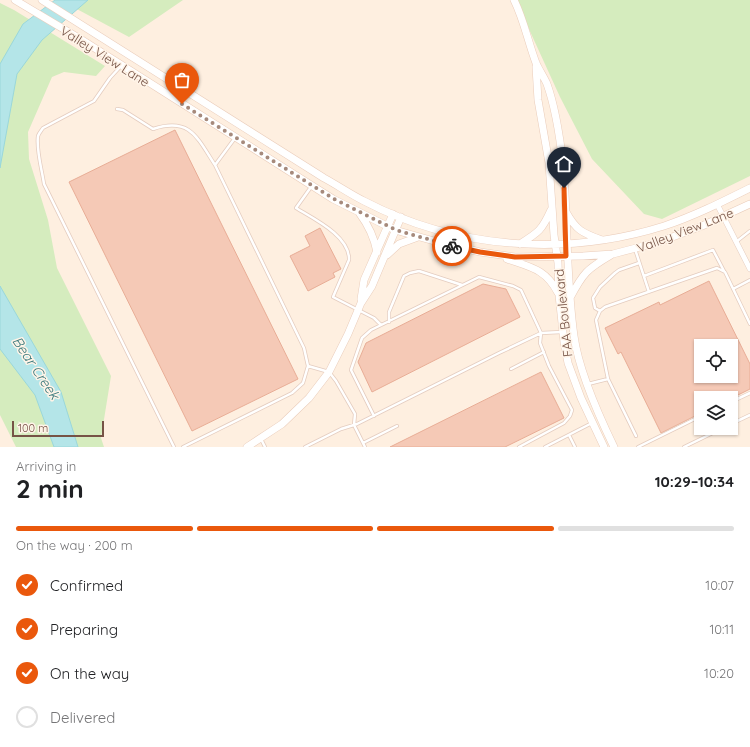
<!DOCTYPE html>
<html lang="en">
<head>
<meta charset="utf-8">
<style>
	body { margin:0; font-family:Quicksand,sans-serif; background:#f6f6f6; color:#202124; height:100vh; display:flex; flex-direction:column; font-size:15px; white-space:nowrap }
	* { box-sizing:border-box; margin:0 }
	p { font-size:13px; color:#757577 }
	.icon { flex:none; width:22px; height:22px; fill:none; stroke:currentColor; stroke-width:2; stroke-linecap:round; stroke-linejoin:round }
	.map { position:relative; height:447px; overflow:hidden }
	.sheet { display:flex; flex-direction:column; background:#fff; flex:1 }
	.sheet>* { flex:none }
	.tools { position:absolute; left:694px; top:339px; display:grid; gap:8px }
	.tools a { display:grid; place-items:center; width:44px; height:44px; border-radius:0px; background:#fff; box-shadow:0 1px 3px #0004; font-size:20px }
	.scale { position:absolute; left:12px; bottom:10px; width:92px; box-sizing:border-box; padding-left:4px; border:2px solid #765346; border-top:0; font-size:11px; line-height:14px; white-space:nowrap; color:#765346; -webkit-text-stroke:3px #fff4e8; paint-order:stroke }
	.pin { position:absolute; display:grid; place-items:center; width:34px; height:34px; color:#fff; margin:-41px -17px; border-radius:50% 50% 50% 0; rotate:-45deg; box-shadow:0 0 4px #0007 }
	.pin .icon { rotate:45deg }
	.courier { position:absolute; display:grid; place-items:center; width:40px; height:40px; margin:-20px; border:3px solid #ea580c; border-radius:50%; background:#fff; color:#222; box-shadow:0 1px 5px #0007 }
	.headline em { font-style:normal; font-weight:800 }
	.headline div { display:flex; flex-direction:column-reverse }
	.headline { display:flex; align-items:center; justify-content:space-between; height:68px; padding:0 16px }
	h1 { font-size:26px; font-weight:800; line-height:30px }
	.bar { display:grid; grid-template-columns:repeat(4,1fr); gap:6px 4px; align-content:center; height:48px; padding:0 16px }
	.bar i { height:5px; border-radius:3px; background:#e0e0e0 }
	.bar .current { background:#ea580c }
	.bar p { grid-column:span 4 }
	ol { padding:0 16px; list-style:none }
	li { display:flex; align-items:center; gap:12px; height:44px }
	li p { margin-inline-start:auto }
	li .icon { padding:4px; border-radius:50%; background:#ea580c; color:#fff; stroke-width:4 }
	li:last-child { color:#757577 }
	li i { width:22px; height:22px; border:2px solid #e0e0e0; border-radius:50% }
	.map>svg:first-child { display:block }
	.green { fill:#d5ecbe }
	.water { fill:#b4e5e8; stroke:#9ad7da }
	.building { fill:#f5c9b6; stroke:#e8ad96; fill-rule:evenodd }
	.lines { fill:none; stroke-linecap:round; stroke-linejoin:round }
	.lane-casing { stroke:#e4ccbf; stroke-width:4 }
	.street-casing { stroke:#e4ccbf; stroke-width:6 }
	.secondary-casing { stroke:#eacdbb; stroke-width:8 }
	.lane { stroke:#fff; stroke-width:2.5 }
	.street { stroke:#fff; stroke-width:5 }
	.secondary { stroke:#fff; stroke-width:7 }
	.done { stroke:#a68a7c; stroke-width:4; stroke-dasharray:0 7.2 }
	.route { stroke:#ea580c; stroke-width:5 }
	.labels { text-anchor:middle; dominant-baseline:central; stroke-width:3; stroke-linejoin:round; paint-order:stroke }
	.street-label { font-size:13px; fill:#765346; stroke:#fff4e8 }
	.water-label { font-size:14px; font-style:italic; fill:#39787c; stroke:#fff4e8 }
</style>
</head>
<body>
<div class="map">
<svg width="750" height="447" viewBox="0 0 750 447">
	<rect width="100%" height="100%" fill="#feefe0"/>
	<path class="green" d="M60 0H183L129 37Z
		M515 0H750V176L662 219 644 214 592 159 560 97 523 16Z
		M0 3 14 10 105 66 96 76 64 72 52 77 28 132 29 159 48 220 57 268 111 376 101 438 104 447H16L0 415Z"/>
	<path class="water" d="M55 0H88L42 40 17 74 0 168V64L23 24Z
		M0 286 61 392 78 447H54L35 395 0 349Z"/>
	<path class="building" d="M175 130 298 379 192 431 69 182Z
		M320 228 341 269 333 273 335 277 308 291 290 256 310 246 305 236Z
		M709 281 750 364V389L732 398H701V413L661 433 621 352 618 354 605 328 659 302 660 305ZM701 346H731V376H701Z
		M483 284 506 289 520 317 372 392 358 362 366 343Z
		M541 372 564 418 505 447H390Z"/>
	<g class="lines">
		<defs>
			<path id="lane" d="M121 66 110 78 94 101 43 128C41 131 39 133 38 136 36 150 42 170 44 184L174 447
				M117 109 123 110 153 129C190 117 197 137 215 165
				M235 138 215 165 304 348 308 366
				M311 187 296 208C314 219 350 236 349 260L333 297 374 318 381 325
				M736 242 750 231
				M635 249 649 292
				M644 276 713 250 724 271
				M733 289 750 280
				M600 311 595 308 593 298 600 287 615 273 619 270 639 263
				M389 322V312L404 276 410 273 419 271 462 285
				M511 369 544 352
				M588 384 608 379
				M731 402 750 393
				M374 416 351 370 362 338 371 330 479 277 513 286 521 290 541 333 540 343 549 366 572 410 570 416 564 423 519 447
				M731 424 750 415
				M569 435 575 447
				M636 436 608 379 596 320 600 311 605 307 717 268 725 272 750 324
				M261 439 265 447
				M363 443 397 426
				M183 447 292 393 303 383 308 366 329 372 336 381 355 414 354 425 365 447
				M305 447 341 429 357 424 499 353 541 333 562 332
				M545 447 592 423
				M638 447 701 416
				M684 447 723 428"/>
			<path id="street" d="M717 204 750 269"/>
			<path id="secondary" d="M15 0 82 40 333 199 395 230 434 241 480 252 515 257 583 256 613 254 659 242 702 226 750 204
				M42 0 324 178C337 185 350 194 364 201 456 249 565 257 664 226 694 216 722 202 750 188
				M514 0C524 20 528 42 536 63 539 70 544 77 547 84 556 109 560 138 563 164 568 222 566 279 574 336 579 372 598 414 614 447
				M536 67 538 100 549 163 554 235 558 263 559 295 564 342 568 363 581 398 604 447
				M566 212C576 230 582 233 602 240
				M360 214C369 226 374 237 377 252
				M520 244C539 232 542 230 551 210
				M387 255 399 244 418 237
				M507 259C530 267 546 269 558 293
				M570 298C583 273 587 269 611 255
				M361 299 364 280 393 214
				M247 447 282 424 309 398 329 372 348 334 361 303 372 286 401 217"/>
		</defs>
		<use href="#lane" class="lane-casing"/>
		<use href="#street" class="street-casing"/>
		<use href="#secondary" class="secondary-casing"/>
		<use href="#lane" class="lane"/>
		<use href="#street" class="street"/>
		<use href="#secondary" class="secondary"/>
	</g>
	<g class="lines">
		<path class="done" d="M182 104 334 199 396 230 452 246"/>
		<path class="route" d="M452 246 480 252 515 257 566 256 564 188"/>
	</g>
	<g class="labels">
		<g class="street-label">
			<text transform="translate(105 56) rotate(32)">Valley View Lane</text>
			<text transform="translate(685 230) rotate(-21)">Valley View Lane</text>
			<text transform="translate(563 313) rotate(-96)">FAA Boulevard</text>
		</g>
		<g class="water-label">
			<text transform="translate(36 368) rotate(56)">Bear Creek</text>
		</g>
	</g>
</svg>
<div class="tools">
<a><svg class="icon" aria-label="locate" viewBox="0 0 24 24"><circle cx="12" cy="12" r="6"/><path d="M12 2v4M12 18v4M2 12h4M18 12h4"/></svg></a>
<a><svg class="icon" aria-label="layers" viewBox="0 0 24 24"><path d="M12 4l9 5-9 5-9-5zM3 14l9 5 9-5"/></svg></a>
</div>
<div class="scale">100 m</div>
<div class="pin" style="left:182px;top:104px;background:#ea580c"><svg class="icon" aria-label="bag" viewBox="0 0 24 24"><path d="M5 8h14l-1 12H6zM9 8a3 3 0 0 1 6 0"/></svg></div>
<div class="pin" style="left:564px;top:188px;background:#1f2937"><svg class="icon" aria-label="home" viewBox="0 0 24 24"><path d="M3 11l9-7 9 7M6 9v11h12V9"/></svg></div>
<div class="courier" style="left:452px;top:246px"><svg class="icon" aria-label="bike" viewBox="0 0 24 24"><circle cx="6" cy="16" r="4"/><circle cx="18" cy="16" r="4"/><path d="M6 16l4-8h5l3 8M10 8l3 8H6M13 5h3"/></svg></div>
</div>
<section class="sheet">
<div class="headline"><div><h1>2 min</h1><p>Arriving in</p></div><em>10:29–10:34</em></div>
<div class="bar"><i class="current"></i><i class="current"></i><i class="current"></i><i></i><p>On the way · 200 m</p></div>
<ol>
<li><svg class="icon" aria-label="check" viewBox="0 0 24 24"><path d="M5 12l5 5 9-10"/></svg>Confirmed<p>10:07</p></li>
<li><svg class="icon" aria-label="check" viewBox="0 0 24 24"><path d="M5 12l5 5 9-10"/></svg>Preparing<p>10:11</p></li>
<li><svg class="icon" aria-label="check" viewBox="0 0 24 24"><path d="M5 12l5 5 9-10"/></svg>On the way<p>10:20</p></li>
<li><i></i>Delivered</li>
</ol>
</section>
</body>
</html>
